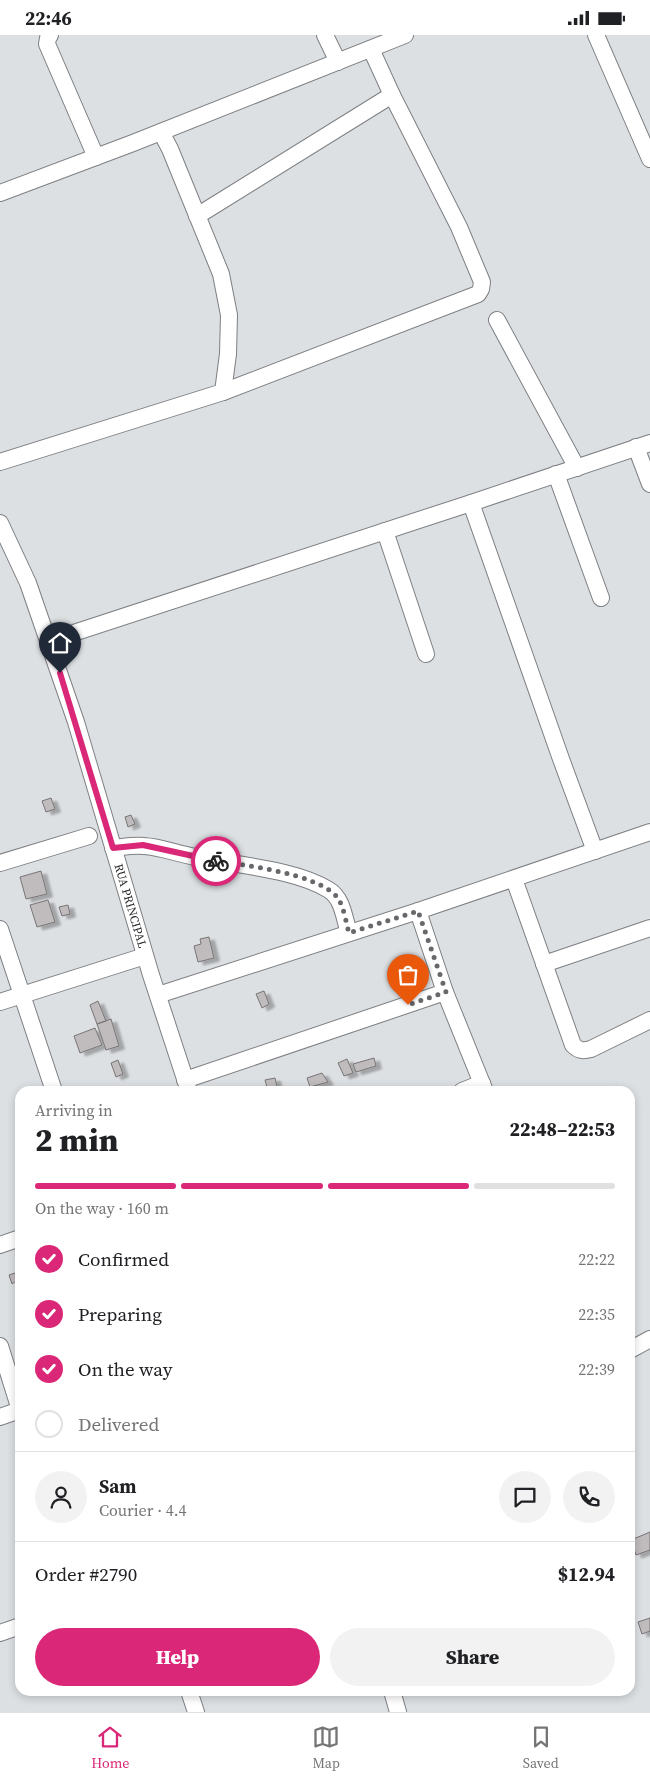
<!DOCTYPE html>
<html lang="en">
<head>
<meta charset="utf-8">
<style>
	body { margin:0; font-family:"Source Serif 4",serif; background:#f2f2f2; color:#202124; height:100vh; display:flex; flex-direction:column; font-size:19px; white-space:nowrap }
	* { box-sizing:border-box; margin:0 }
	p { font-size:16px; color:#757577 }
	.icon { flex:none; width:28px; height:28px; fill:none; stroke:currentColor; stroke-width:2; stroke-linecap:round; stroke-linejoin:round }
	.map { position:relative; flex:1; overflow:hidden }
	.side { position:absolute; left:15px; top:1051px; width:620px; height:610px; display:flex; flex-direction:column; background:#fff; border-radius:15px; box-shadow:0 2px 8px #0003 }
	.side>* { flex:none }
	.pin { position:absolute; display:grid; place-items:center; width:42px; height:42px; color:#fff; margin:-51px -21px; border-radius:50% 50% 50% 0; rotate:-45deg; box-shadow:0 0 5px #0007 }
	.pin .icon { rotate:45deg }
	.courier { position:absolute; display:grid; place-items:center; width:50px; height:50px; margin:-25px; border:4px solid #db2777; border-radius:50%; background:#fff; color:#222; box-shadow:0 1px 6px #0007 }
	.headline em { font-style:normal; font-weight:800 }
	.headline div { display:flex; flex-direction:column-reverse }
	.headline { display:flex; align-items:center; justify-content:space-between; height:85px; padding:0 20px }
	h1 { font-size:32px; font-weight:800; line-height:38px }
	.bar { display:grid; grid-template-columns:repeat(4,1fr); gap:8px 5px; align-content:center; height:60px; padding:0 20px }
	.bar i { height:6px; border-radius:4px; background:#e0e0e0 }
	.bar .selected { background:#db2777 }
	.bar p { grid-column:span 4 }
	.line { display:flex; align-items:center; gap:12px; padding:0 20px; border-top:1px solid #e0e0e0 }
	.line div { flex:1 }
	.round { display:grid; place-items:center; flex:none; width:52px; height:52px; border-radius:26px; background:#f2f2f2 }
	ol { padding:0 20px; list-style:none }
	li { display:flex; align-items:center; gap:15px; height:55px }
	li p { margin-inline-start:auto }
	li .icon { padding:5px; border-radius:50%; background:#db2777; color:#fff; stroke-width:4 }
	li:last-child { color:#757577 }
	li i { width:28px; height:28px; border:2px solid #e0e0e0; border-radius:50% }
	.primary-button { display:flex; gap:10px; margin-top:auto; padding:10px 20px }
	.primary-button a { flex:1; height:58px; border-radius:30px; background:#db2777; color:#fff; font-size:20px; font-weight:800; line-height:58px; text-align:center }
	.primary-button a+a { background:#f2f2f2; color:#202124 }
	.status { display:flex; justify-content:space-between; align-items:center; height:35px; padding:0 25px; background:#fff; direction:ltr }
	.status svg { height:14px; fill:currentColor }
	.menu { display:flex; justify-content:space-around; align-items:center; height:70px; border-top:1px solid #e0e0e0; background:#fff; font-size:14px; color:#757577 }
	.menu a { display:grid; justify-items:center; gap:2px }
	.menu .selected { color:#db2777 }
	.map>svg:first-child { display:block }
	.building { fill:#c0bbbd; stroke:#787476; filter:url(#shadow) }
	.lines { fill:none; stroke-linecap:round; stroke-linejoin:round }
	.minor-casing { stroke:#7d7f82; stroke-width:18 }
	.minor { stroke:#fff; stroke-width:16 }
	.done { stroke:#67686b; stroke-width:5; stroke-dasharray:0 9 }
	.route { stroke:#db2777; stroke-width:6 }
	.labels { text-anchor:middle; dominant-baseline:central; stroke-width:4; stroke-linejoin:round; paint-order:stroke }
	.street-label { font-size:12px; fill:#27282a; stroke:#fff }
</style>
</head>
<body>
<div class="status"><b>22:46</b><svg viewBox="0 0 49 12"><path d="M0 12V9h3v3zM5 12V6h3v6zM10 12V3h3v9zM15 12V0h3v12zM26 1h20v11H26zM47 4h2v5h-2z"/></svg></div>
<div class="map">
<svg width="650" height="1677" viewBox="0 0 650 1677">
	<defs>
		<filter id="shadow"><feDropShadow dx="5.5" dy="3" stdDeviation="1" flood-color="#0004"/></filter>
	</defs>
	<rect width="100%" height="100%" fill="#dde0e3"/>
	<path class="building" d="M51 763 55 774 46 777 42 766Z
		M131 780 135 789 128 792 125 782Z
		M41 836 47 859 26 864 20 842Z
		M48 865 55 887 37 892 30 870Z
		M68 870 70 879 62 881 59 872Z
		M209 902 214 923 198 927 194 911 201 909 200 904Z
		M264 956 269 969 262 973 256 959Z
		M98 966 106 986 97 989 90 970Z
		M111 984 119 1011 106 1015 97 989Z
		M95 993 102 1010 80 1018 74 1001Z
		M374 1023 376 1031 356 1037 353 1029Z
		M347 1024 353 1038 344 1041 338 1028Z
		M118 1025 123 1039 116 1042 111 1028Z
		M322 1038 328 1047 310 1052 307 1043Z
		M275 1043 278 1056H268L265 1045Z
		M18 1237 20 1243 12 1249 9 1240Z
		M650 1497V1515L636 1520 631 1505Z
		M650 1583V1596L642 1599 638 1587Z"/>
	<g class="lines">
		<defs>
			<g id="minor">
				<path d="M50 0 48 3 47 9 96 122"/>
				<path d="M325 0 338 27"/>
				<path d="M596 0 650 124"/>
				<path d="M161 97 170 114 221 239 229 280 228 319 223 357"/>
				<path d="M0 158 133 108 405 0"/>
				<path d="M197 181 392 60"/>
				<path d="M497 285 577 433"/>
				<path d="M636 412 650 449"/>
				<path d="M0 427 223 357 478 259 481 254 482 247 459 192 392 60 371 14"/>
				<path d="M556 439 601 563"/>
				<path d="M471 468 561 724 595 816"/>
				<path id="s1" d="M0 488 28 548 76 687 151 940 189 1056"/>
				<path d="M385 496 426 619"/>
				<path d="M49 606 471 468 650 408"/>
				<path d="M113 813C123 812 133 810 144 811 161 812 178 819 196 822 234 830 296 834 329 855 343 864 344 883 349 898"/>
				<path d="M0 828 89 801"/>
				<path d="M514 844 573 1010C579 1016 583 1016 591 1014L650 985"/>
				<path d="M418 876 445 957 485 1056"/>
				<path d="M0 894 54 1056"/>
				<path d="M544 929 650 893"/>
				<path d="M158 960 418 876 650 797"/>
				<path d="M0 967 145 921"/>
				<path d="M185 1045 445 957"/>
				<path d="M462 1056 482 1048"/>
				<path d="M0 1210 20 1203"/>
				<path d="M0 1311 20 1375"/>
				<path d="M630 1315 650 1304"/>
				<path d="M0 1382 20 1375"/>
				<path d="M0 1598 20 1591"/>
				<path d="M189 1656 196 1677"/>
				<path d="M392 1656 398 1677"/>
			</g>
		</defs>
		<use href="#minor" class="minor-casing"/>
		<use href="#minor" class="minor"/>
	</g>
	<g class="lines">
		<path class="done" d="M216 826C245 830 318 839 337 862 344 871 346 888 349 898L418 876 446 957 408 970"/>
		<path class="route" d="M60 638 113 813 143 810 216 826"/>
	</g>
	<g class="labels">
		<g class="street-label">
			<text stroke="none"><textPath href="#s1" startOffset="405">RUA PRINCIPAL</textPath></text>
		</g>
	</g>
</svg>
<div class="pin" style="left:408px;top:970px;background:#ea580c"><svg class="icon" aria-label="bag" viewBox="0 0 24 24"><path d="M5 8h14l-1 12H6zM9 8a3 3 0 0 1 6 0"/></svg></div>
<div class="pin" style="left:60px;top:638px;background:#1f2937"><svg class="icon" aria-label="home" viewBox="0 0 24 24"><path d="M3 11l9-7 9 7M6 9v11h12V9"/></svg></div>
<div class="courier" style="left:216px;top:826px"><svg class="icon" aria-label="bike" viewBox="0 0 24 24"><circle cx="6" cy="16" r="4"/><circle cx="18" cy="16" r="4"/><path d="M6 16l4-8h5l3 8M10 8l3 8H6M13 5h3"/></svg></div>
<section class="side">
<div class="headline"><div><h1>2 min</h1><p>Arriving in</p></div><em>22:48–22:53</em></div>
<div class="bar"><i class="selected"></i><i class="selected"></i><i class="selected"></i><i></i><p>On the way · 160 m</p></div>
<ol>
<li><svg class="icon" aria-label="check" viewBox="0 0 24 24"><path d="M5 12l5 5 9-10"/></svg>Confirmed<p>22:22</p></li>
<li><svg class="icon" aria-label="check" viewBox="0 0 24 24"><path d="M5 12l5 5 9-10"/></svg>Preparing<p>22:35</p></li>
<li><svg class="icon" aria-label="check" viewBox="0 0 24 24"><path d="M5 12l5 5 9-10"/></svg>On the way<p>22:39</p></li>
<li><i></i>Delivered</li>
</ol>
<div class="line" style="height:90px"><a class="round"><svg class="icon" aria-label="person" viewBox="0 0 24 24"><circle cx="12" cy="8" r="4"/><path d="M4 21q1-7 8-7t8 7"/></svg></a><div><b>Sam</b><p>Courier · 4.4</p></div><a class="round"><svg class="icon" aria-label="chat" viewBox="0 0 24 24"><path d="M4 5h16v11H9l-5 4z"/></svg></a><a class="round"><svg class="icon" aria-label="phone" viewBox="0 0 24 24"><path d="M5 4h4l2 5-3 2q2 4 5 5l2-3 5 2v4C11 20 4 13 5 4z"/></svg></a></div>
<div class="line" style="height:65px"><div>Order #2790</div><b>$12.94</b></div>
<div class="primary-button"><a>Help</a><a>Share</a></div>
</section>
</div>
<nav class="menu">
<a class="selected"><svg class="icon" aria-label="home" viewBox="0 0 24 24"><path d="M3 11l9-7 9 7M6 9v11h12V9"/></svg>Home</a>
<a><svg class="icon" aria-label="map" viewBox="0 0 24 24"><path d="M3 6l6-2 6 2 6-2v14l-6 2-6-2-6 2zM9 4v14M15 6v14"/></svg>Map</a>
<a><svg class="icon" aria-label="saved" viewBox="0 0 24 24"><path d="M7 4h10v16l-5-4-5 4z"/></svg>Saved</a>
</nav>
</body>
</html>
